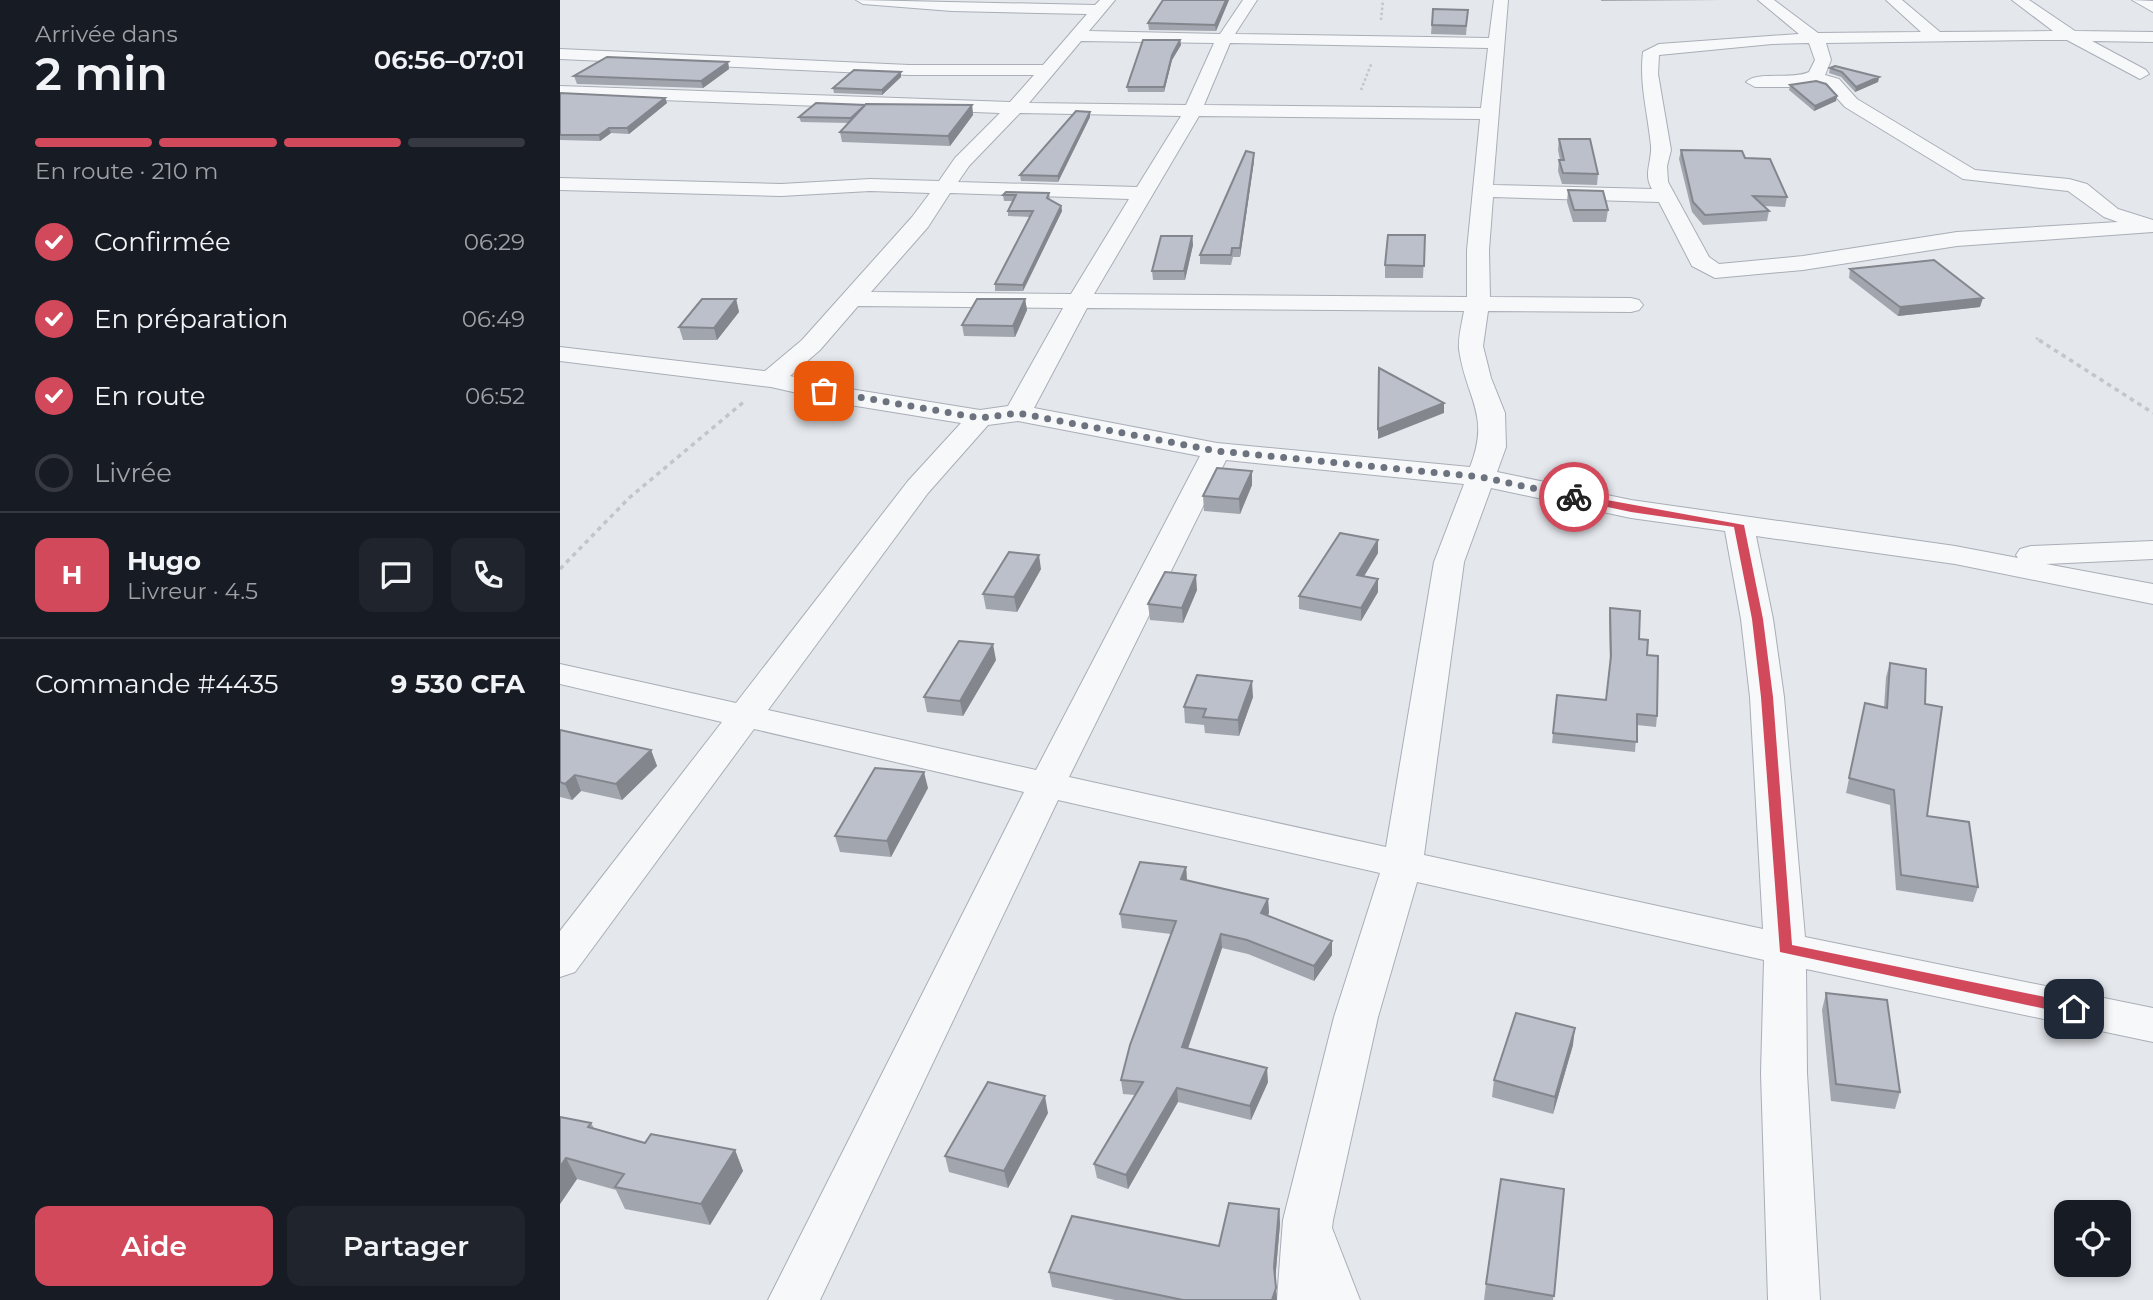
<!DOCTYPE html>
<html lang="fr">
<head>
<meta charset="utf-8">
<style>
	body { margin:0; font-family:Montserrat,sans-serif; background:#20242c; color:#f1f3f6; height:100vh; display:flex; flex-direction:column; font-size:26px; white-space:nowrap }
	* { box-sizing:border-box; margin:0 }
	p { font-size:23px; color:#9ea1a6 }
	.icon { flex:none; width:38px; height:38px; fill:none; stroke:currentColor; stroke-width:2; stroke-linecap:round; stroke-linejoin:round }
	.map { position:relative; flex:1; overflow:hidden }
	.drawer { display:flex; flex-direction:column; background:#171b24; width:560px }
	.drawer>* { flex:none }
	.tools { position:absolute; left:1494px; top:1200px; display:grid; gap:14px }
	.tools a { display:grid; place-items:center; width:77px; height:77px; border-radius:14px; background:#171b24; box-shadow:0 4px 10px #0003; font-size:35px }
	.pin { position:absolute; display:grid; place-items:center; width:60px; height:60px; color:#fff; margin:-30px; border-radius:14px; box-shadow:0 4px 10px #0006 }
	.courier { position:absolute; display:grid; place-items:center; width:70px; height:70px; margin:-35px; border:5px solid #d1495b; border-radius:50%; background:#fff; color:#222; box-shadow:0 2px 9px #0007 }
	.overview em { font-style:normal; font-weight:600 }
	.overview div { display:flex; flex-direction:column-reverse }
	.overview { display:flex; align-items:center; justify-content:space-between; height:119px; padding:0 35px }
	h1 { font-size:46px; font-weight:600; line-height:52px }
	.bar { display:grid; grid-template-columns:repeat(4,1fr); gap:10px 7px; align-content:center; height:84px; padding:0 35px }
	.bar i { height:9px; border-radius:5px; background:#363941 }
	.bar .on { background:#d1495b }
	.bar p { grid-column:span 4 }
	.line { display:flex; align-items:center; gap:18px; padding:0 35px; border-top:2px solid #363941 }
	.line div { flex:1 }
	.round { display:grid; place-items:center; flex:none; width:74px; height:74px; border-radius:14px; background:#20242c }
	ol { padding:0 35px; list-style:none }
	li { display:flex; align-items:center; gap:21px; height:77px }
	li p { margin-inline-start:auto }
	li .icon { padding:7px; border-radius:50%; background:#d1495b; color:#fff; stroke-width:4 }
	li:last-child { color:#9ea1a6 }
	li i { width:38px; height:38px; border:4px solid #363941; border-radius:50% }
	.cta { display:flex; gap:14px; margin-top:auto; padding:14px 35px }
	.cta a { flex:1; height:80px; border-radius:14px; background:#d1495b; color:#fff; font-size:28px; font-weight:600; line-height:80px; text-align:center }
	.cta a+a { background:#20242c; color:#f1f3f6 }
	main { display:flex; flex:1; min-height:0 }
	.map>svg:first-child { display:block }
	.lines { fill:none; stroke-linecap:round; stroke-linejoin:round }
	.minor-casing { stroke:#a9aeb7; stroke-width:2 }
	.path-far1 { stroke:#c2c5cb; stroke-width:2.5; stroke-dasharray:2.5 2.5; stroke-linecap:butt }
	.path { stroke:#c2c5cb; stroke-width:3.5; stroke-dasharray:4.5 4.5; stroke-linecap:butt }
	.minor { fill:#f7f8fa; fill-rule:evenodd }
	.wall { fill:#a1a5ae }
	.shaded-wall { fill:#83868d }
	.building { fill:#bbc0ca; stroke:#83868d; stroke-width:2 }
	.route { fill:#d1495b }
	.done { stroke:#6c737f; stroke-width:7; stroke-dasharray:0 12.6 }
</style>
</head>
<body>
<main>
<section class="drawer">
<div class="overview"><div><h1>2 min</h1><p>Arrivée dans</p></div><em>06:56–07:01</em></div>
<div class="bar"><i class="on"></i><i class="on"></i><i class="on"></i><i></i><p>En route · 210 m</p></div>
<ol>
<li><svg class="icon" aria-label="check" viewBox="0 0 24 24"><path d="M5 12l5 5 9-10"/></svg>Confirmée<p>06:29</p></li>
<li><svg class="icon" aria-label="check" viewBox="0 0 24 24"><path d="M5 12l5 5 9-10"/></svg>En préparation<p>06:49</p></li>
<li><svg class="icon" aria-label="check" viewBox="0 0 24 24"><path d="M5 12l5 5 9-10"/></svg>En route<p>06:52</p></li>
<li><i></i>Livrée</li>
</ol>
<div class="line" style="height:126px"><b class="round" style="background:#d1495b;color:#fff">H</b><div><b>Hugo</b><p>Livreur · 4.5</p></div><a class="round"><svg class="icon" aria-label="chat" viewBox="0 0 24 24"><path d="M4 5h16v11H9l-5 4z"/></svg></a><a class="round"><svg class="icon" aria-label="phone" viewBox="0 0 24 24"><path d="M5 4h4l2 5-3 2q2 4 5 5l2-3 5 2v4C11 20 4 13 5 4z"/></svg></a></div>
<div class="line" style="height:91px"><div>Commande #4435</div><b>9 530 CFA</b></div>
<div class="cta"><a>Aide</a><a>Partager</a></div>
</section>
<div class="map">
<svg width="1593" height="1300" viewBox="0 0 1593 1300">
	<rect width="100%" height="100%" fill="#e4e7ec"/>
	<g class="lines">
		<defs>
			<path id="minor" d="M296 0 535 5 540 0H555L529 31 660 34 683 0H697L675 34 929 38 934 0H948L933 185 1092 189C1083 174 1092 162 1091 146 1088 114 1079 84 1083 52L1099 44 1239 34 1198 0H1214L1258 33 1361 32 1326 0H1342L1380 32 1493 31 1452 0H1469L1515 31 1593 32V42L1532 41 1586 70 1589 74 1580 79 1507 40H1474L1266 43 1271 60 1265 75 1279 79 1297 99 1415 170 1509 179 1527 184 1558 209 1593 220V232L1397 246 1243 270 1155 278 1132 266 1099 202 933 197 929 250 930 297 1071 298 1079 300 1083 305 1079 310 1071 312 928 311 923 346 931 378 945 413 946 447 937 472 1071 500 1395 546 1458 558 1456 555 1460 549 1471 546 1593 541V559L1486 564 1593 584V604L1395 564 1196 536 1213 619 1224 697 1245 937 1593 1008V1042L1246 969 1247 1073 1260 1300H1208L1201 1073 1204 960 857 882 818 1017 773 1220 772 1228 800 1300H717L723 1220 774 1017 820 873 498 800 260 1300H208L464 792 194 729 15 972 0 977V931L162 722 0 684V664L176 703 348 481 401 423 290 405 211 387 0 361V347L205 371 242 340 352 217 370 193 310 191 221 196 0 190V178L221 184 310 179 379 181 395 158 440 113 0 96V86L450 102 474 75H349L0 59V49L349 65H483L527 14 392 11 303 4ZM521 41 654 43 626 105 469 103ZM670 43 928 48 921 108 644 105ZM1249 43 1255 60 1249 72C1232 80 1197 71 1186 82L1195 87H1236L1255 83 1267 87 1285 107 1403 179 1508 191 1544 217 1558 222 1397 232 1243 256 1159 264 1149 257 1108 182 1107 166 1111 150 1098 74 1099 55 1212 44ZM460 113 621 116 577 187 398 182 409 166ZM639 116 920 119 907 250V297L534 294ZM390 193 569 199 511 294 311 292 368 227ZM298 306 503 308 448 406 420 410 290 389 230 376 260 350ZM527 308 904 311C902 323 898 337 899 349 906 399 931 414 910 467L657 443 474 408ZM458 421 640 456 476 770 208 710 368 493 428 425ZM666 460 904 484 874 562 826 847 509 777ZM931 488 1071 518 1165 531 1181 619 1190 697 1203 929 864 855 904 562Z
				M1572 0 1593 1V12Z"/>
		</defs>
		<use href="#minor" class="minor-casing"/>
		<path class="path-far1" d="M821 20 823 0
			M801 90 812 62
			M1476 338 1481 341"/>
		<path class="path" d="M1479 340 1593 413
			M0 569 69 498 186 400"/>
		<use href="#minor" class="minor"/>
	</g>
	<path class="wall" d="M603 0H669L656 31 589 30 588 23Z
		M1041 0H1162L1041 1Z
		M873 9 908 10 906 35 871 34Z
		M620 40 621 45 612 60 604 92H568L567 87Z
		M168 62 169 69 143 88 17 84 14 76Z
		M1270 68 1319 77 1318 82 1295 92 1281 77 1269 73Z
		M341 72V77L322 95 274 93 273 88Z
		M1230 85 1277 96 1276 101 1254 111 1229 90Z
		M0 93 105 98 107 103 69 134 51 133 40 141 0 140Z
		M305 105H412L413 115 390 146 282 142 280 132 289 123 241 122 239 117Z
		M530 117 498 182 461 181 460 175Z
		M999 139 1038 174 1037 185 1002 184 998 171 999 160H1000L998 150Z
		M1121 150 1185 158 1227 197 1225 207 1204 206 1209 211 1207 221 1143 225 1132 212 1119 159Z
		M694 161 680 257H673L671 265 640 264V255Z
		M1008 190 1048 210 1046 222H1013L1007 202Z
		M489 193 490 200 501 206 502 211 463 291H435V284L470 217 448 216V211L453 201H444L443 195Z
		M865 235 863 278H825V265Z
		M632 236 633 245 625 280H593L592 271Z
		M1290 269 1420 307 1338 316 1289 278Z
		M176 299 179 312 157 340H123L119 327Z
		M465 299 467 310 455 337 404 336 402 325Z
		M692 485 680 514 644 511 643 496Z
		M818 540V553L804 576 818 592 801 621 739 609V596Z
		M481 569 457 612 426 609 423 594Z
		M637 590 623 623 590 620 588 604Z
		M1050 608 1079 639 1087 655 1097 716 1096 727 1077 725 1075 752 992 743 997 695 1046 700 1050 666 1049 618Z
		M436 660 403 716 367 712 364 697Z
		M1330 663 1365 704 1367 816 1418 887 1413 902 1336 890 1330 805 1286 793 1305 703 1324 708 1326 677Z
		M693 697 679 736 645 733 644 725 625 723 624 707Z
		M0 730 91 750 97 766 62 800 21 791 12 800 0 797Z
		M368 788 331 857 280 852 275 836Z
		M626 867 627 880 708 899 709 913 707 916 772 955 754 981 688 954 662 948 628 1049 708 1082 691 1120 618 1102 568 1189 537 1178 534 1164 575 1095 563 1094 561 1080 611 934 562 928 560 914Z
		M1266 993 1340 1092 1335 1109 1271 1101 1262 1010Z
		M1013 1045 993 1114 932 1097 934 1080Z
		M488 1113 448 1188 389 1172 385 1156Z
		M0 1117 31 1123 34 1128 85 1143 175 1150 183 1171 150 1225 65 1209 56 1190 17 1179 0 1204Z
		M1004 1189 993 1300H924L926 1284Z
		M719 1209 720 1224 715 1280 717 1300H555L492 1287 489 1272 659 1246Z"/>
	<path class="shaded-wall" d="M666 0H669L656 31 655 25Z
		M620 40 621 45 612 60 604 92V87L612 55Z
		M168 62 169 69 143 88 141 81Z
		M341 72V77L322 95V90Z
		M1319 77 1318 82 1295 92 1296 87Z
		M1277 96 1276 101 1254 111 1255 106Z
		M105 98 107 103 69 134 67 128Z
		M412 105 413 115 390 146 388 136Z
		M530 112V117L498 182V176Z
		M49 128 51 133 40 141 39 135Z
		M694 153V161L680 257V248Z
		M501 206 502 211 463 291V285Z
		M632 236 633 245 625 280 624 271Z
		M1423 298 1420 307 1338 316 1340 307Z
		M176 299 179 312 157 340 154 328Z
		M465 299 467 310 455 337 453 326Z
		M884 403V413L818 439V429Z
		M692 471V485L680 514 679 499Z
		M818 540V553L797 588V575Z
		M479 555 481 569 457 612 454 597Z
		M636 575 637 590 623 623 622 608Z
		M818 579V592L801 621V608Z
		M433 644 436 660 403 716 400 701Z
		M692 681 693 697 679 736 678 720Z
		M91 750 97 766 62 800 56 784Z
		M364 772 368 788 331 857 327 841Z
		M15 775 21 791 12 800 5 784Z
		M626 867 627 881 621 879Z
		M708 899 709 913 702 927 701 913Z
		M661 934 662 948 623 1062 622 1047Z
		M772 941V955L754 981V966Z
		M1015 1028 1013 1045 993 1114 995 1097Z
		M707 1068 708 1082 691 1120 690 1106Z
		M617 1088 618 1102 568 1189 566 1175Z
		M485 1096 488 1113 448 1188 444 1171Z
		M175 1150 183 1171 150 1225 141 1204Z
		M6 1158 17 1179 0 1204V1167Z
		M719 1209 720 1224 715 1282 714 1267Z
		M716 1288 717 1300H712Z"/>
	<path class="building" d="M603 0H666L655 25 588 23Z
		M873 9 908 10 906 26 872 25Z
		M583 40H620L612 55 604 87H567Z
		M47 57 168 62 141 81 14 76Z
		M1275 66 1319 77 1296 87 1282 72 1270 68Z
		M294 70 341 72 322 90 273 88Z
		M1256 81 1266 84 1277 96 1255 106 1230 85Z
		M0 93 105 98 67 128H49L39 135H0Z
		M256 103 305 105 291 118 239 117Z
		M306 104 412 105 388 136 280 132Z
		M516 111 530 112 498 176 460 175Z
		M999 139H1030L1038 174 1003 173 999 160H1004Z
		M1121 150 1182 151 1185 158 1210 159 1227 197 1193 196 1209 211 1145 215 1133 202Z
		M686 151 694 153 680 248H672L671 255H640Z
		M1008 190 1043 191 1048 210H1014Z
		M446 192 489 193 487 198 501 206 463 285 435 284 473 211H448L456 195H443Z
		M828 235H865L864 266 825 265Z
		M601 236H632L624 271H592Z
		M1374 260 1423 298 1340 307 1290 269Z
		M142 299H176L154 328 119 327Z
		M417 299H465L453 326 402 325Z
		M819 368 884 403 818 429Z
		M657 468 692 471 679 499 643 496Z
		M780 533 818 540 797 575 818 579 801 608 739 596Z
		M449 552 479 555 454 597 423 594Z
		M605 572 636 575 622 608 588 604Z
		M1050 608 1080 611 1079 639 1088 640 1087 655 1098 656 1097 716 1077 714V742L993 733 997 695 1046 700 1051 656Z
		M399 641 433 644 400 701 364 697Z
		M1330 663 1366 669 1365 704 1382 707 1367 816 1409 822 1418 887 1341 875 1334 790 1289 778 1305 703 1327 708Z
		M637 675 692 681 678 720 643 717 646 709 624 707Z
		M0 730 91 750 56 784 15 775 5 784 0 782Z
		M315 768 364 772 327 841 275 836Z
		M580 862 626 867 621 879 708 899 701 913 772 941 754 966 687 940 661 934 622 1047 707 1068 690 1106 617 1088 566 1175 534 1164 583 1082 561 1080 570 1045 616 921 560 914Z
		M1266 993 1327 1000 1340 1092 1276 1084Z
		M956 1013 1015 1028 995 1097 934 1080Z
		M428 1082 485 1096 444 1171 385 1156Z
		M0 1117 31 1123 28 1127 85 1143 91 1134 175 1150 141 1204 55 1187 64 1174 6 1158 0 1167Z
		M941 1179 1004 1189 994 1296 926 1284Z
		M669 1203 719 1209 714 1267 716 1288 712 1300H623L489 1272 512 1216 659 1246Z"/>
	<path class="route" d="M1014 494 1184 525 1203 619 1213 697 1232 945 1514 1003 1522 1009 1520 1013 1514 1015 1220 952 1201 697 1192 619 1174 527 1071 512 1010 499 1009 497Z"/>
	<g class="lines">
		<path class="done" d="M264 391 420 418 458 413 657 451 921 477 1014 497"/>
	</g>
</svg>
<div class="tools">
<a><svg class="icon" aria-label="locate" viewBox="0 0 24 24"><circle cx="12" cy="12" r="6"/><path d="M12 2v4M12 18v4M2 12h4M18 12h4"/></svg></a>
</div>
<div class="pin" style="left:264px;top:391px;background:#ea580c"><svg class="icon" aria-label="bag" viewBox="0 0 24 24"><path d="M5 8h14l-1 12H6zM9 8a3 3 0 0 1 6 0"/></svg></div>
<div class="pin" style="left:1514px;top:1009px;background:#1f2937"><svg class="icon" aria-label="home" viewBox="0 0 24 24"><path d="M3 11l9-7 9 7M6 9v11h12V9"/></svg></div>
<div class="courier" style="left:1014px;top:497px"><svg class="icon" aria-label="bike" viewBox="0 0 24 24"><circle cx="6" cy="16" r="4"/><circle cx="18" cy="16" r="4"/><path d="M6 16l4-8h5l3 8M10 8l3 8H6M13 5h3"/></svg></div>
</div>
</main>
</body>
</html>
